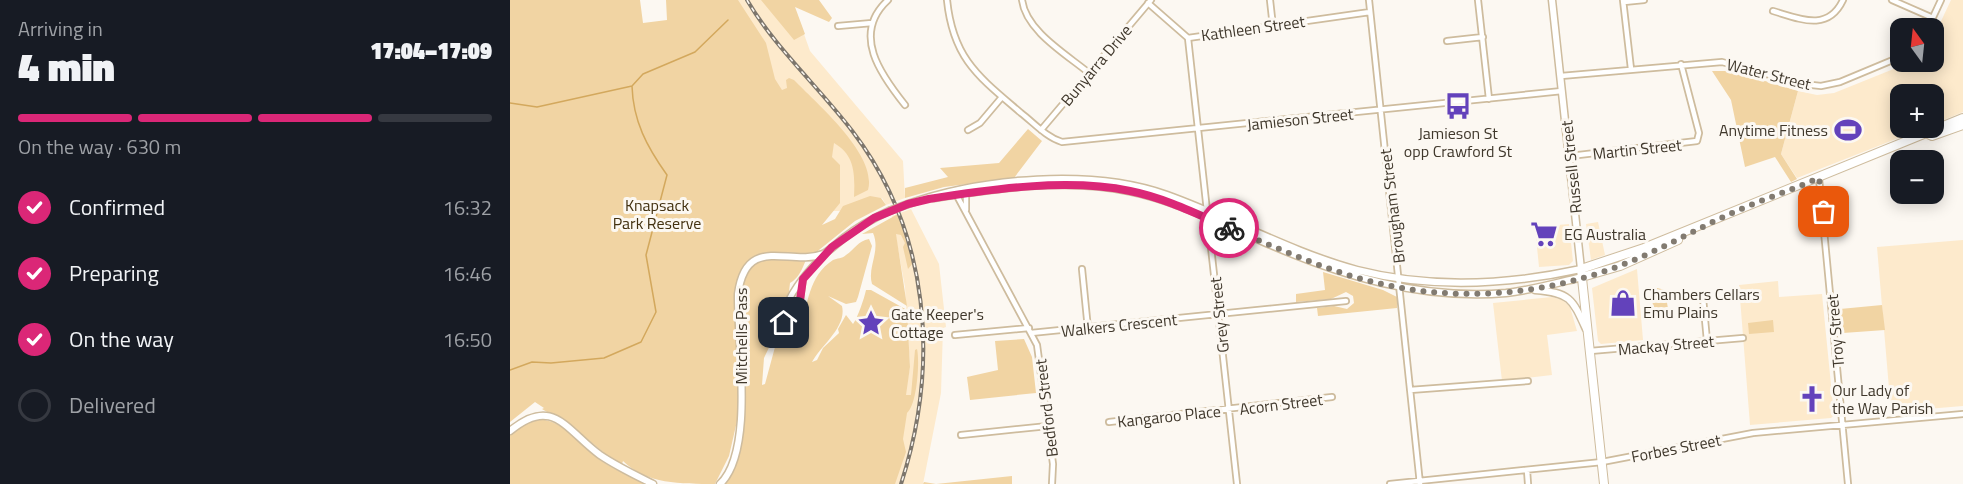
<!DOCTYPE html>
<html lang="en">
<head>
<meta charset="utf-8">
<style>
	body { margin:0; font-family:"Titillium Web",sans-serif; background:#20242c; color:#f1f3f6; height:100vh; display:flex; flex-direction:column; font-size:22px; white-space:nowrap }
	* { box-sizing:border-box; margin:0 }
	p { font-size:20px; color:#9ea1a6 }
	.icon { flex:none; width:33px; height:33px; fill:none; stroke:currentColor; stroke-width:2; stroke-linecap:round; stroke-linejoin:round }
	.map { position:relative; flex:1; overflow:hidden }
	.drawer { display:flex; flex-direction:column; background:#171b24; width:510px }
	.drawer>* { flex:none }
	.needle { width:39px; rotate:345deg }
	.tools { position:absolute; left:1380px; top:18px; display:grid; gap:12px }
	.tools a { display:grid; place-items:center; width:54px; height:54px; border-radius:12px; background:#171b24; box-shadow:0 3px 15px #0003; font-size:30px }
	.pin { position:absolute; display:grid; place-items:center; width:51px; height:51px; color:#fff; margin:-26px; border-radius:12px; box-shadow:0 3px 9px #0006 }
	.courier { position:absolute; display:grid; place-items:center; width:60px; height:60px; margin:-30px; border:4px solid #db2777; border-radius:50%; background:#fff; color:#222; box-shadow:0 2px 8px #0007 }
	.overview em { font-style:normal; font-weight:800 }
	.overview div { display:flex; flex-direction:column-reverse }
	.overview { display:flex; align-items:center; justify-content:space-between; height:102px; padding:0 18px }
	h1 { font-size:39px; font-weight:800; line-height:45px }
	.bar { display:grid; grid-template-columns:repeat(4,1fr); gap:9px 6px; align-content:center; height:72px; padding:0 18px }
	.bar i { height:8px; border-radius:4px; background:#363941 }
	.bar .selected { background:#db2777 }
	.bar p { grid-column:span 4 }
	ol { padding:0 18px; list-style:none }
	li { display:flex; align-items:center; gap:18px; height:66px }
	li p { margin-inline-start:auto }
	li .icon { padding:6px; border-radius:50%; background:#db2777; color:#fff; stroke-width:4 }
	li:last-child { color:#9ea1a6 }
	li i { width:33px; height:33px; border:3px solid #363941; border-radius:50% }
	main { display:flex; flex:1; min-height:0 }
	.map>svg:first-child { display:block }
	.built { fill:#fdeacc }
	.green { fill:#f1d4a3 }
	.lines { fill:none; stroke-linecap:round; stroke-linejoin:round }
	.stream { stroke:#d3a85d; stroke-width:1.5 }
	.minor-casing { stroke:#cebc9e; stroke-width:8 }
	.tertiary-casing { stroke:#cebc9e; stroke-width:8 }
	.secondary-casing { stroke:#cebc9e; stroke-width:9 }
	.trunk-casing { stroke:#cebc9e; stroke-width:10 }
	.minor { stroke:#fff; stroke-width:4.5 }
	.tertiary { stroke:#fff; stroke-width:5 }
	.secondary { stroke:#fff; stroke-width:6 }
	.trunk { stroke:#fff; stroke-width:8 }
	.rail-casing { stroke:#7d766c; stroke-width:4 }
	.rail { stroke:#fcf8f2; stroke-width:1.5; stroke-dasharray:4.5; stroke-linecap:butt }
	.secondary-bridge-casing { stroke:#cebc9e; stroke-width:9; stroke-linecap:butt }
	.secondary-bridge { stroke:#fff; stroke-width:6 }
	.done { stroke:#827b71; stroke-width:6; stroke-dasharray:0 10.8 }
	.route { stroke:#db2777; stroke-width:8 }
	.labels { text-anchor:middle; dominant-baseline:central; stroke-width:6; stroke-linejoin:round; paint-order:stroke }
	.street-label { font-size:16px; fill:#40382c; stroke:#fcf8f2 }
	.poi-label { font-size:16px; fill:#40382c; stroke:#fcf8f2; text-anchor:start }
	.park-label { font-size:16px; fill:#433110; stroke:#fcf8f2 }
</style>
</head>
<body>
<main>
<section class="drawer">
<div class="overview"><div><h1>4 min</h1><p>Arriving in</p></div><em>17:04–17:09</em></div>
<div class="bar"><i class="selected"></i><i class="selected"></i><i class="selected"></i><i></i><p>On the way · 630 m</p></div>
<ol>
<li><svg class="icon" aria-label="check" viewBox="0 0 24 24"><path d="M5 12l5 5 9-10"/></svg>Confirmed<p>16:32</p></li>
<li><svg class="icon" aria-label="check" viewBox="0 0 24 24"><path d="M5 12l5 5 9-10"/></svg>Preparing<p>16:46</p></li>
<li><svg class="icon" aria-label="check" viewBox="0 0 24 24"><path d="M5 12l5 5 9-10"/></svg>On the way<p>16:50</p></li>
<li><i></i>Delivered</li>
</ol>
</section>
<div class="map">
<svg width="1453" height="484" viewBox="0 0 1453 484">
	<rect width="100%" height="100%" fill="#fcf8f2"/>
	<path class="built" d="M209 0H282L300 51 393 161 395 198 376 205 372 198 336 211H321Z
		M1441 0H1453V112L1424 124V94H1390V128H1414L1287 178 1271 154 1288 91 1307 95 1324 93 1401 62H1424V36Z
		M401 209 429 264 436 327 433 328 431 393 413 484H378L400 367 395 287 382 216Z
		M1088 222 1095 255 1081 260 1076 224Z
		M1059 224 1063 261 1059 265 1029 267 1025 227Z
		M1453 240V406L1381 412 1367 247Z
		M1127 269 1133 340 1091 344 1088 341 1082 288Z
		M1268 281 1269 297 1312 294 1324 415 1321 418 1240 425 1229 285Z
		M1042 297 1053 300 1060 307 1067 331 1037 335 1042 375 992 381 983 303Z"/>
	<path class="green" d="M0 0H130L133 23 157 20 156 0H228L256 43 265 79 272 90 277 88 276 80 279 78 284 80C306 103 368 155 358 190L344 197C345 174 345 155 324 143L322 157 330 165V203L312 225 325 219 333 206 360 196 371 198 376 205 345 221 304 254H292L289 260H296C292 269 289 278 280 283L279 292 265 318 264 337 254 358 252 385 255 384 268 336 289 328C299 304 298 276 323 260 327 258 332 259 336 255 345 249 348 241 359 239L362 246 348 297 346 302 336 304 318 296 332 306C337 327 311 345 302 362L307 360 313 348 329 333 328 329 336 315 343 324C348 317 354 299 356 290H361L397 310 400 367 396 395H401L405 350 407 349C410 361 407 405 397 413L393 439 396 452 385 484H215C233 459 234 425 233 395L219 456 205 484C171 484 136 484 113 461L112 464 104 461 64 428 32 409 34 408 25 402 0 422Z
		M251 0H309L322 18 319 22 285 7 295 34 284 40Z
		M1202 71H1222L1288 91 1271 154 1287 179 1281 182 1265 157 1235 167 1221 100Z
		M518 129 532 141 504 178 434 187 395 198V188L438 177 430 168 489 163Z
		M388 214 403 263 398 269 393 247 395 243 391 235 386 234 397 306 362 284C357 267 371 251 363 233L352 234Z
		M813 272 873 290 887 297V308L808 316 807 308 824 306 837 309 844 303 843 296 836 292 821 299 786 302V294L815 290Z
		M1147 288 1168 293 1167 295 1156 296 1158 309 1143 310 1142 290Z
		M1372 305 1375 330 1333 333 1330 309Z
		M1263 320 1264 332 1239 334 1238 323Z
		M514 339 522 357 526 393 460 400 457 377 488 370 485 341Z
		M29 419C57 422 69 445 90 460 104 470 121 476 136 484H0V434L8 427Z
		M502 476V484H413L414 482 426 484Z"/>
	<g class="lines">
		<path class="stream" d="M0 103 27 107 122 86
			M0 370 22 362 41 363 94 358 131 342 146 312 136 255 157 175C137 147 123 121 122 86L133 74 185 52 218 20"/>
		<defs>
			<path id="minor" d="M378 0C341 34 371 75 395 105
				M437 0C443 59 469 77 511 113 524 123 536 137 552 142L1052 91
				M512 0C516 31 556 54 579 73
				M760 0 763 27
				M859 0 910 484
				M968 0 979 99
				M1113 0 1121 69
				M1382 0 1423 18
				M1114 2 1134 0
				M638 3 678 38
				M1263 11C1290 19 1318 32 1333 0
				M328 26 362 23
				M1418 28 1431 0
				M678 38 727 484
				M678 38 860 12
				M937 41 973 37
				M1051 76 1212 62 1293 84 1311 86 1330 82 1390 57
				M458 130 470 123 492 97
				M531 130 641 0
				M1060 156 1187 141 1189 133 1171 64
				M1309 178 1338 484
				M446 194 527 345 543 464 542 484
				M456 194V210
				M572 269 578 329
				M1193 298 1197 341
				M521 333 836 301
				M445 335 519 328
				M1080 351 1233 338
				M900 390 1018 381
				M599 422 822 397
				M451 435 538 426
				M1017 470 1018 484
				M880 484 1092 462 1243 433 1453 414"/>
			<path id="tertiary" d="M293 279 287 320 284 325H277L272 316C280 292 297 271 315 254"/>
			<path id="secondary" d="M424 198C486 188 556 178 619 191 665 200 711 224 754 242 832 276 910 300 996 293 1022 290 1047 283 1072 277
				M398 204C472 178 582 168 657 195 721 218 781 252 847 270 921 289 997 285 1071 269L1042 0
				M1025 290C1060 293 1062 298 1076 329
				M0 431C43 395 56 430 90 455 106 466 125 475 143 484
				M210 484C245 451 227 340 228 294 236 233 280 267 313 254 321 250 328 242 335 237 349 226 364 218 379 211"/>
			<path id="trunk" d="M1418 134 1422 136 1453 125
				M1072 277 1110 266 1168 240
				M1094 484 1071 269 1134 248 1453 118"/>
		</defs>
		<use href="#minor" class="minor-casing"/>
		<use href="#tertiary" class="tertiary-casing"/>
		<use href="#secondary" class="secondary-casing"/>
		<use href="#trunk" class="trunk-casing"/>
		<use href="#minor" class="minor"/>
		<use href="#tertiary" class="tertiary"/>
		<use href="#secondary" class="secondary"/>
		<use href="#trunk" class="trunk"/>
		<defs>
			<path id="rail" d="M237 0C265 48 309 87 343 132 420 233 430 364 391 484"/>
		</defs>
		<use href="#rail" class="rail-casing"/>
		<use href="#rail" class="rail"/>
		<defs>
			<path id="secondary-bridge" d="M379 211 398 204"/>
		</defs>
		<use href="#secondary-bridge" class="secondary-bridge-casing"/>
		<use href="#secondary-bridge" class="secondary-bridge"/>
	</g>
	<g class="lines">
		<path class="done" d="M719 228C771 249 822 274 877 285 954 302 1036 294 1109 266 1149 251 1186 229 1224 212 1252 200 1281 190 1309 178L1314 212"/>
		<path class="route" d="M274 323 280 326 287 322 293 279 322 247 364 218 398 204 419 199C482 189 558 178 620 191 655 198 687 214 719 228"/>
	</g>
	<defs>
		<symbol id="bus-bare" viewBox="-9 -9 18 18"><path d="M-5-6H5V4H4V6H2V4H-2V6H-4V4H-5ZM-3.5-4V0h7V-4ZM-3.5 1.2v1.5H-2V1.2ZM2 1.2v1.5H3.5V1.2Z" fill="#6342bb" stroke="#fcf8f2" stroke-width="2.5" paint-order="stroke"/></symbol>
		<symbol id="stadium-bare" viewBox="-9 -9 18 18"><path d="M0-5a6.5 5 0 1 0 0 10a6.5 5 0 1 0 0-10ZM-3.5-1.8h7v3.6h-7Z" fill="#6342bb" stroke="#fcf8f2" stroke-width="2.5" paint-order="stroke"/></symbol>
		<symbol id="supermarket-bare" viewBox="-9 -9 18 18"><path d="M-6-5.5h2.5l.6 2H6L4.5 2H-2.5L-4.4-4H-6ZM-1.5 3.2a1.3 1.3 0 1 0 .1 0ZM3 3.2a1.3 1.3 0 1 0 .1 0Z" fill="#6342bb" stroke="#fcf8f2" stroke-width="2.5" paint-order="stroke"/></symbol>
		<symbol id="shop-bare" viewBox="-9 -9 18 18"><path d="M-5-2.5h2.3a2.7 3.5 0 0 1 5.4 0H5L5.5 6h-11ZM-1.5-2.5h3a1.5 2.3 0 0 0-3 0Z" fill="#6342bb" stroke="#fcf8f2" stroke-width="2.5" paint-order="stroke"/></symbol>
		<symbol id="sight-bare" viewBox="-9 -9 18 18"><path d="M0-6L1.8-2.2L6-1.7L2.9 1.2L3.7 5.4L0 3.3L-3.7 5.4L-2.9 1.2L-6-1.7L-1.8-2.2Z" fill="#6342bb" stroke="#fcf8f2" stroke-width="2.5" paint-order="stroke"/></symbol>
		<symbol id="church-bare" viewBox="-9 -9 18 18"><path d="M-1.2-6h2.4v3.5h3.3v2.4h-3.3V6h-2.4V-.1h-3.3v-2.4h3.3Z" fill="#6342bb" stroke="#fcf8f2" stroke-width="2.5" paint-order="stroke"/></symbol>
	</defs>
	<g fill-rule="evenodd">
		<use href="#bus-bare" x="929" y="87" width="38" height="38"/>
		<use href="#stadium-bare" x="1319" y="111" width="38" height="38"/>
		<use href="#supermarket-bare" x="1015" y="215" width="38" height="38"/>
		<use href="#shop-bare" x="1094" y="284" width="38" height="38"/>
		<use href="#sight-bare" x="342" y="304" width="38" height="38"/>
		<use href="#church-bare" x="1283" y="380" width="38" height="38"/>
	</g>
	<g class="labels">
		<g class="street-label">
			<text transform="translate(743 28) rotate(-8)">Kathleen Street</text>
			<text transform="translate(586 65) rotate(-50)">Bunyarra Drive</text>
			<text transform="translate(1259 74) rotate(14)">Water Street</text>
			<text transform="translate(790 119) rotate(-6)">Jamieson Street</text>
			<text transform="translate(1127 149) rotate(-6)">Martin Street</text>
			<text transform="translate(1061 167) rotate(-96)">Russell Street</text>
			<text transform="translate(882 206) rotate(-97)">Brougham Street</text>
			<text transform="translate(709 315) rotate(-96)">Grey Street</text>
			<text transform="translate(609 325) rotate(-6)">Walkers Crescent</text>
			<text transform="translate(1325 331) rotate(-95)">Troy Street</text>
			<text transform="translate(231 336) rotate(-90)">Mitchells Pass</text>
			<text transform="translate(1156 345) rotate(-5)">Mackay Street</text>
			<text transform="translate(771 404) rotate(-7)">Acorn Street</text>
			<text transform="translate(536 408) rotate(-97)">Bedford Street</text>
			<text transform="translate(659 416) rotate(-6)">Kangaroo Place</text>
			<text transform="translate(1166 448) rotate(-11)">Forbes Street</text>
		</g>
		<g class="poi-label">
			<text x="1318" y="130" text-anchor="end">Anytime Fitness</text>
			<text x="948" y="133" text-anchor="middle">Jamieson St<tspan x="948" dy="18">opp Crawford St</tspan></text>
			<text x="1054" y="234">EG Australia</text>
			<text x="1133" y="294">Chambers Cellars<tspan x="1133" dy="18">Emu Plains</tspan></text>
			<text x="381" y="314">Gate Keeper's<tspan x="381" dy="18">Cottage</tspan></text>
			<text x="1322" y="390">Our Lady of<tspan x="1322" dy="18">the Way Parish</tspan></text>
		</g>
		<g class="park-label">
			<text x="147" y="205">Knapsack<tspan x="147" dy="18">Park Reserve</tspan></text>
		</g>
	</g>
</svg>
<div class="tools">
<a><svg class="needle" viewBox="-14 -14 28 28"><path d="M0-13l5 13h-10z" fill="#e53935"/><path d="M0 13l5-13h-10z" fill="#9ea1a6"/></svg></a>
<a>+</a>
<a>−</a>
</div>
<div class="pin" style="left:1314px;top:212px;background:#ea580c"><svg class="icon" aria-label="bag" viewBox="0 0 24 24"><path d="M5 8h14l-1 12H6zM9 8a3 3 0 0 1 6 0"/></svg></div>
<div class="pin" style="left:274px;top:323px;background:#1f2937"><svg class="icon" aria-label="home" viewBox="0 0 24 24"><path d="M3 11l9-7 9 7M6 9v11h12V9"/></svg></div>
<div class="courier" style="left:719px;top:228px"><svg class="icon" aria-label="bike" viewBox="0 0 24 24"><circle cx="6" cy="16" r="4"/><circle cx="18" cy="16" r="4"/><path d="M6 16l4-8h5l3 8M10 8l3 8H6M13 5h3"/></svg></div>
</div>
</main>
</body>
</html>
